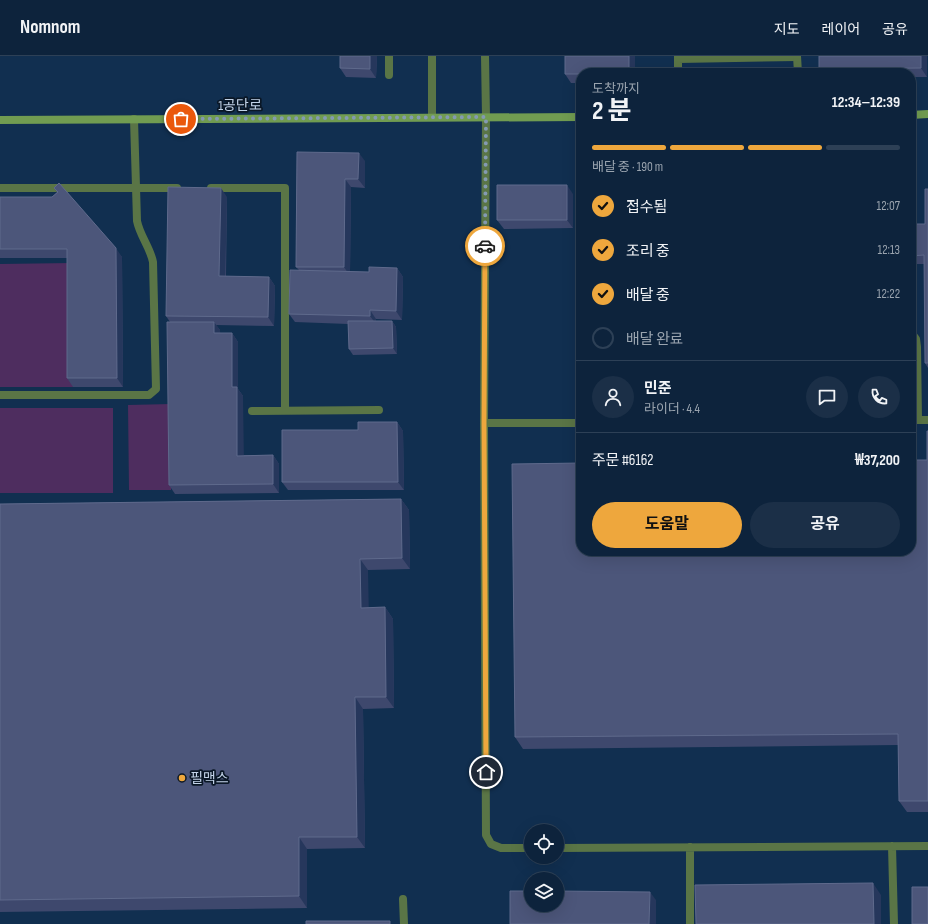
<!DOCTYPE html>
<html lang="ko">
<head>
<meta charset="utf-8">
<style>
	body { margin:0; font-family:"Sofia Sans Condensed","Noto Sans KR",sans-serif; background:#1b2f47; color:#f1f3f6; height:100vh; display:flex; flex-direction:column; font-size:15px; white-space:nowrap }
	* { box-sizing:border-box; margin:0 }
	p { font-size:13px; color:#9aa4af }
	.icon { flex:none; width:22px; height:22px; fill:none; stroke:currentColor; stroke-width:2; stroke-linecap:round; stroke-linejoin:round }
	.map { position:relative; flex:1; overflow:hidden }
	.sheet { position:absolute; left:576px; top:12px; width:340px; height:488px; display:flex; flex-direction:column; background:#0d233c; border-radius:16px; box-shadow:0 4px 16px #0002,0 0 0 1px #2d4056 }
	.sheet>* { flex:none }
	.buttons { position:absolute; left:524px; top:768px; display:grid; gap:8px }
	.buttons a { display:grid; place-items:center; width:40px; height:40px; border-radius:50%; background:#0d233c; box-shadow:0 4px 16px #0002,0 0 0 1px #2d4056; font-size:20px }
	.pin { position:absolute; display:grid; place-items:center; width:34px; height:34px; color:#fff; margin:-17px; border:2px solid #fff; border-radius:50%; box-shadow:0 1px 4px #0007 }
	.courier { position:absolute; display:grid; place-items:center; width:40px; height:40px; margin:-20px; border:3px solid #eea73d; border-radius:50%; background:#fff; color:#222; box-shadow:0 1px 5px #0007 }
	.headline em { font-style:normal; font-weight:700 }
	.headline div { display:flex; flex-direction:column-reverse }
	.headline { display:flex; align-items:center; justify-content:space-between; height:68px; padding:0 16px }
	h1 { font-size:26px; font-weight:700; line-height:30px }
	.bar { display:grid; grid-template-columns:repeat(4,1fr); gap:6px 4px; align-content:center; height:48px; padding:0 16px }
	.bar i { height:5px; border-radius:3px; background:#2d4056 }
	.bar .selected { background:#eea73d }
	.bar p { grid-column:span 4 }
	.line { display:flex; align-items:center; gap:10px; padding:0 16px; border-top:1px solid #2d4056 }
	.line div { flex:1 }
	.round { display:grid; place-items:center; flex:none; width:42px; height:42px; border-radius:21px; background:#1b2f47 }
	ol { padding:0 16px; list-style:none }
	li { display:flex; align-items:center; gap:12px; height:44px }
	li p { margin-inline-start:auto }
	li .icon { padding:4px; border-radius:50%; background:#eea73d; color:#111; stroke-width:4 }
	li:last-child { color:#9aa4af }
	li i { width:22px; height:22px; border:2px solid #2d4056; border-radius:50% }
	.button { display:flex; gap:8px; margin-top:auto; padding:8px 16px }
	.button a { flex:1; height:46px; border-radius:24px; background:#eea73d; color:#111; font-size:16px; font-weight:700; line-height:46px; text-align:center }
	.button a+a { background:#1b2f47; color:#f1f3f6 }
	header { display:flex; align-items:center; gap:24px; box-sizing:border-box; height:56px; padding:0 20px; background:#0d233c; border-bottom:1px solid #2d4056 }
	header strong { font-size:19px }
	nav { display:flex; gap:22px; margin-inline-start:auto; font-size:14px }
	.map>svg:first-child { display:block }
	.green { fill:#4e2d5f }
	.lines { fill:none; stroke-linecap:round; stroke-linejoin:round }
	.lane { stroke:#5a7546; stroke-width:8 }
	.street { stroke:#5a7546; stroke-width:8 }
	.secondary { stroke:#719c51; stroke-width:8 }
	.wall { fill:#3e486d }
	.shaded-wall { fill:#26375c }
	.building { fill:#4c567a; stroke:#5f6a8c }
	.done { stroke:#849ab3; stroke-width:4; stroke-dasharray:0 7.2 }
	.route { stroke:#eea73d; stroke-width:5 }
	.poi-dot { fill:#eea73d; stroke:#0a1726; stroke-width:1.5 }
	.labels { text-anchor:middle; dominant-baseline:central; stroke-width:3.5; stroke-linejoin:round; paint-order:stroke }
	.street-label { font-size:14px; fill:#c2d3e8; stroke:#0a1726 }
	.poi-label { font-size:14px; fill:#c2d3e8; stroke:#0a1726; text-anchor:start }
</style>
</head>
<body>
<header>
<strong>Nomnom</strong>
<nav><a>지도</a><a>레이어</a><a>공유</a></nav>
</header>
<div class="map">
<svg width="928" height="868" viewBox="0 0 928 868">
	<rect width="100%" height="100%" fill="#112f50"/>
	<path class="green" d="M72 207 73 331H0V208Z
		M171 348V434H129L128 349Z
		M0 352H113V437H0Z"/>
	<g class="lines">
		<path class="lane" d="M389 0V19
			M485 0 486 61
			M678 3 797 1
			M678 17V0
			M0 132H177
			M211 132H285V354
			M911 276 916 283 917 291 918 364
			M0 339H149L156 333 153 206C150 191 140 180 137 165L134 63
			M252 355 379 354
			M403 843 404 868"/>
		<path class="street" d="M432 0V61
			M797 0 798 17
			M486 61 484 367 486 779 491 788 501 792H531
			M911 364H928
			M484 367H581
			M892 790 894 868
			M690 791V868
			M557 792 928 790"/>
		<path class="secondary" d="M911 59 928 58
			M0 64 581 61"/>
	</g>
	<path class="wall" d="M377 0 376 22 346 21 340 12Z
		M635 0V17H581V27H571L565 18Z
		M819 0H927V21H911V17H822L819 13Z
		M297 96 365 105V132L351 131 350 216H369L397 212 403 221 402 264 376 263V265H392L396 271 397 298 353 299 349 293 348 268 295 266 289 258 299 214 296 211Z
		M54 132 122 201 123 331H73L67 322V202H0V141H52L57 136Z
		M928 133V312L925 307 924 208H913V232H911V157L916 164V168H925Z
		M573 138V172L504 173 497 164Z
		M227 141 226 220 269 221 275 230 274 270 216 269 220 274V277H232L238 286V333L243 340V399H273L279 408V437L175 438 169 429 170 266 166 260Z
		M397 366 403 375 404 434H288L282 426 358 374Z
		M928 375V756H907L899 745 898 689 523 693 515 681 927 404Z
		M401 443 409 454 410 513 368 514V552L385 551 393 563 394 652 363 653 365 792 307 793V852L0 856V448Z"/>
	<path class="shaded-wall" d="M370 0H377L376 22 370 13Z
		M629 0H635V17H629Z
		M921 0H927V21L921 12Z
		M359 97 365 105V132L358 123Z
		M345 123 351 131 350 220 344 211Z
		M567 129 573 138V172L567 164Z
		M221 132 227 141 225 229 219 220Z
		M911 157 916 164V176L911 169Z
		M116 192 122 201 123 331 117 322Z
		M911 206 913 208V232L911 229Z
		M397 212 403 221 402 264 396 255Z
		M269 221 275 230 274 270 268 261Z
		M370 254 376 263V268L370 260Z
		M392 265 396 271 397 298 393 292Z
		M214 266 220 274 221 286 214 277Z
		M232 277 238 286V333L243 340 244 408 237 400 232 331Z
		M397 366 403 375 404 434 398 426Z
		M273 399 279 408V437L273 428Z
		M401 443 409 454 410 513 402 502Z
		M360 503 368 514 369 563 361 552Z
		M385 551 393 563 394 652 386 641Z
		M355 641 363 653 365 792 357 781Z
		M299 781 307 793V852L299 840Z
		M873 827 881 839V868H874Z
		M650 836 656 844V868H649Z"/>
	<path class="building" d="M340 0H370V13L340 12Z
		M565 0H629V17H581V18H565Z
		M819 0H921V12L819 13Z
		M297 96 359 97 358 123H345L344 211H296Z
		M59 127 116 192 117 322H67V193H0V141H52L58 136 54 132Z
		M497 129H567V164H497Z
		M168 131 221 132 219 220 269 221 268 261 166 260Z
		M925 133H928V307H925L924 199 911 200V168H925Z
		M369 211 397 212 396 255 370 254V260L289 258 290 214 369 216Z
		M348 265H392L393 292 349 293Z
		M167 266H214V277H232V331H237V400L273 399V428L169 429Z
		M358 366H397L398 426H282V374H358Z
		M927 375H928V745H899L898 678 515 681 512 408 581 407V495H911V404H927Z
		M401 443 402 502 360 503 361 552 385 551 386 641H355L357 781H299V840L0 844V448Z
		M873 827 874 868H696L695 829Z
		M912 831H928V868H912Z
		M510 835H531V849H557V835L650 836 649 868H510Z
		M306 865H390V868H306Z"/>
	<g class="lines">
		<path class="done" d="M181 63 486 61 485 190"/>
		<path class="route" d="M485 190 484 367 486 716"/>
	</g>
	<circle class="poi-dot" cx="182" cy="722" r="4"/>
	<g class="labels">
		<g class="street-label">
			<text x="240" y="49">1공단로</text>
		</g>
		<g class="poi-label">
			<text x="190" y="722">필맥스</text>
		</g>
	</g>
</svg>
<div class="buttons">
<a><svg class="icon" aria-label="locate" viewBox="0 0 24 24"><circle cx="12" cy="12" r="6"/><path d="M12 2v4M12 18v4M2 12h4M18 12h4"/></svg></a>
<a><svg class="icon" aria-label="layers" viewBox="0 0 24 24"><path d="M12 4l9 5-9 5-9-5zM3 14l9 5 9-5"/></svg></a>
</div>
<div class="pin" style="left:181px;top:63px;background:#ea580c"><svg class="icon" aria-label="bag" viewBox="0 0 24 24"><path d="M5 8h14l-1 12H6zM9 8a3 3 0 0 1 6 0"/></svg></div>
<div class="pin" style="left:486px;top:716px;background:#1f2937"><svg class="icon" aria-label="home" viewBox="0 0 24 24"><path d="M3 11l9-7 9 7M6 9v11h12V9"/></svg></div>
<div class="courier" style="left:485px;top:190px"><svg class="icon" aria-label="car" viewBox="0 0 24 24"><path d="M5 17H2v-5l4-1 3-4h7l3 4 3 1v5h-3M9 17h6M6 11h13"/><circle cx="7" cy="17" r="2"/><circle cx="17" cy="17" r="2"/></svg></div>
<section class="sheet">
<div class="headline"><div><h1>2 분</h1><p>도착까지</p></div><em>12:34–12:39</em></div>
<div class="bar"><i class="selected"></i><i class="selected"></i><i class="selected"></i><i></i><p>배달 중 · 190 m</p></div>
<ol>
<li><svg class="icon" aria-label="check" viewBox="0 0 24 24"><path d="M5 12l5 5 9-10"/></svg>접수됨<p>12:07</p></li>
<li><svg class="icon" aria-label="check" viewBox="0 0 24 24"><path d="M5 12l5 5 9-10"/></svg>조리 중<p>12:13</p></li>
<li><svg class="icon" aria-label="check" viewBox="0 0 24 24"><path d="M5 12l5 5 9-10"/></svg>배달 중<p>12:22</p></li>
<li><i></i>배달 완료</li>
</ol>
<div class="line" style="height:72px"><a class="round"><svg class="icon" aria-label="person" viewBox="0 0 24 24"><circle cx="12" cy="8" r="4"/><path d="M4 21q1-7 8-7t8 7"/></svg></a><div><b>민준</b><p>라이더 · 4.4</p></div><a class="round"><svg class="icon" aria-label="chat" viewBox="0 0 24 24"><path d="M4 5h16v11H9l-5 4z"/></svg></a><a class="round"><svg class="icon" aria-label="phone" viewBox="0 0 24 24"><path d="M5 4h4l2 5-3 2q2 4 5 5l2-3 5 2v4C11 20 4 13 5 4z"/></svg></a></div>
<div class="line" style="height:52px"><div>주문 #6162</div><b>₩37,200</b></div>
<div class="button"><a>도움말</a><a>공유</a></div>
</section>
</div>
</body>
</html>
